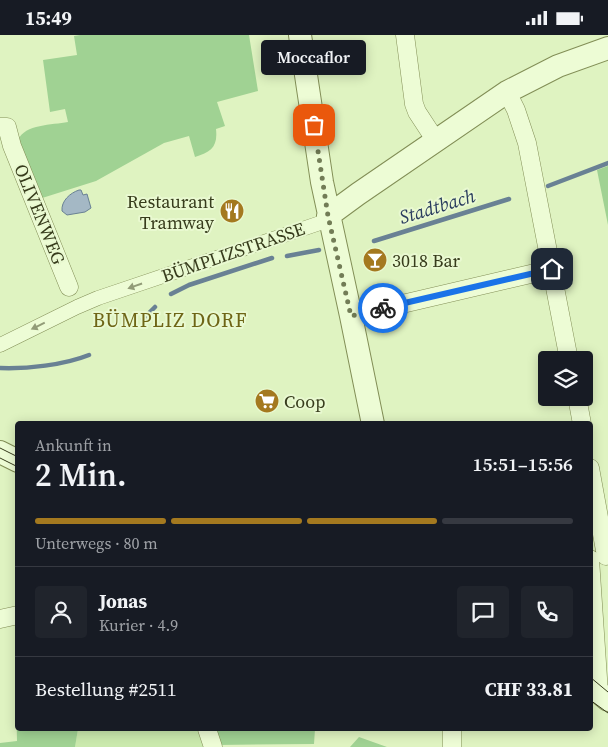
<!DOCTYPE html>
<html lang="de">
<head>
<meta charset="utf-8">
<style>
	body { margin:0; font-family:"Source Serif 4",serif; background:#20242c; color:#f1f3f6; height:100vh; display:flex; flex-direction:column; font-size:19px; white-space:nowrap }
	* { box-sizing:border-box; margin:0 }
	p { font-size:16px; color:#9ea1a6 }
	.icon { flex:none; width:28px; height:28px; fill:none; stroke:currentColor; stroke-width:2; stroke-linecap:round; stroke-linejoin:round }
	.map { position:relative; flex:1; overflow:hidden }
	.sheet { position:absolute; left:15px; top:386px; width:578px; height:310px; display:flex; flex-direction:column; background:#171b24; border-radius:5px; box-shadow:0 2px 12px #0003 }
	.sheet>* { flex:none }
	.buttons { position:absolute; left:538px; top:316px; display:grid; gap:10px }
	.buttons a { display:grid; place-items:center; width:55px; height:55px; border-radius:5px; background:#171b24; box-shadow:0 2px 12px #0003; font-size:25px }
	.pin { position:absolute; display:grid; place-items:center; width:42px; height:42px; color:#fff; margin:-21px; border-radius:10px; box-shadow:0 2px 8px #0006 }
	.courier { position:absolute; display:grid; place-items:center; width:50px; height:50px; margin:-25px; border:4px solid #1a73e8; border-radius:50%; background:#fff; color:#222; box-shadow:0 1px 6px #0007 }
	.bubble { position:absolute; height:35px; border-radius:5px; background:#171b24; box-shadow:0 2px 12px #0003; font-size:16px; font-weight:600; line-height:35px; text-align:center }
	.headline em { font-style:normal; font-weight:600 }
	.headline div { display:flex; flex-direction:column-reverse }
	.headline { display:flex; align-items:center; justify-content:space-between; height:85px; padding:0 20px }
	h1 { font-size:32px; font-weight:600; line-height:38px }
	.bar { display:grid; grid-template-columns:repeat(4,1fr); gap:8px 5px; align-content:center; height:60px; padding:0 20px }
	.bar i { height:6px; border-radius:4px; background:#363941 }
	.bar .active { background:#a4791f }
	.bar p { grid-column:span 4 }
	.line { display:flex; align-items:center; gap:12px; padding:0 20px; border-top:1px solid #363941 }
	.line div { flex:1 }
	.round { display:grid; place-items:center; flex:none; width:52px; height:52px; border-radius:5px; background:#20242c }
	.status { display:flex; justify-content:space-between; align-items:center; height:35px; padding:0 25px; background:#171b24; direction:ltr }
	.status svg { height:14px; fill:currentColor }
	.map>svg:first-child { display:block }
	.farmland { fill:#cae9ad }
	.green { fill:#a0d293 }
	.water { fill:#a4b8c5; stroke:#698194 }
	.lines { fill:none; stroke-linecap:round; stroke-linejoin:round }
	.stream { stroke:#698194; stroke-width:4.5 }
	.pedestrian-casing { stroke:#828e56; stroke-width:15 }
	.minor-casing { stroke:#828e56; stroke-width:19 }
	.tertiary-casing { stroke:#828e56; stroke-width:24 }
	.pedestrian { stroke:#edfcd5; stroke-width:14 }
	.minor { stroke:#edfcd5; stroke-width:18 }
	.tertiary { stroke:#edfcd5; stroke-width:22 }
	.tram { stroke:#373c1c; stroke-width:1 }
	.oneway { fill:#929c78 }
	.done { stroke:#727c56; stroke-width:5; stroke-dasharray:0 9 }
	.route { stroke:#1a73e8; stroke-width:6 }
	.labels { text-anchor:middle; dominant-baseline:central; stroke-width:4; stroke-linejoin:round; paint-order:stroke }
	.poi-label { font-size:18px; fill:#373c1c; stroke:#e9f9d1; text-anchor:start }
	.street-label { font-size:18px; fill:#373c1c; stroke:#e9f9d1 }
	.water-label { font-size:19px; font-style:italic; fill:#2a3d5e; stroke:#e9f9d1 }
	.quarter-label { font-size:20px; letter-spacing:1px; fill:#6e6516; stroke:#e9f9d1 }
</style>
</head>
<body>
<div class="status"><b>15:49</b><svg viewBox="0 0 49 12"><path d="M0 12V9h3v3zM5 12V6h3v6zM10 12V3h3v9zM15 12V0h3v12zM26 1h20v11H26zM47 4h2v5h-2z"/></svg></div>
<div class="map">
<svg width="608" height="712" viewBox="0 0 608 712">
	<rect width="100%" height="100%" fill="#dff3c1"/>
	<path class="farmland" d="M78 694H203L207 712H75Z"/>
	<path class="green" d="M80 0H249L258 56 217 67 225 91 216 94C218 112 211 117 195 122L189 101 164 108 96 146 39 164 18 105C25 89 52 90 68 87L65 74 50 77 43 25 77 20 74 1Z
		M608 131V190L597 135Z
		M17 655 18 694H78L75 712H0V708L17 706 16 657Z
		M212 694H315L314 709 217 710Z
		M359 702 387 712H350Z"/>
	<path class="water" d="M79 155H81L83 160 87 159 91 173 85 177 67 180 62 176C61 166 70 158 79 155Z"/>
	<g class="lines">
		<path class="stream" d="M548 151 608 128
			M374 206 509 164
			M287 221 319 215
			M171 259 189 250 272 223
			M143 284 155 272
			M0 333C27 334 64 330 89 320"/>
		<defs>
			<path id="pedestrian" d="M0 310 77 272 98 263 320 188 328 181"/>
			<path id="minor" d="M405 0 414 69 417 77 436 106
				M507 57 516 75 527 108 569 325
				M0 92H7L12 111 69 252
				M351 281 552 234
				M577 362 582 389
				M590 433 606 521
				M590 524 599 658
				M0 584 18 580
				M207 694 213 712
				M452 712V694"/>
			<path id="tertiary" d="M300 0 322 147 351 281 373 389
				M328 181 358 159 507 57 558 31 608 13
				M0 417 18 426
				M590 650 608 665"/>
		</defs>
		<use href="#pedestrian" class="pedestrian-casing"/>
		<use href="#minor" class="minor-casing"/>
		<use href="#tertiary" class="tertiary-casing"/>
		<use href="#pedestrian" class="pedestrian"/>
		<use href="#minor" class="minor"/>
		<use href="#tertiary" class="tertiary"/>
		<path class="tram" d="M0 413 18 422
			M0 423 18 432
			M590 642 608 657
			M590 665 608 678"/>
	</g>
	<defs><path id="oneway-solid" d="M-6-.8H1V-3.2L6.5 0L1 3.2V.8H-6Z" transform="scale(1.25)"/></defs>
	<g class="oneway">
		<use href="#oneway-solid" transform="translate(135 251) rotate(161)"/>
		<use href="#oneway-solid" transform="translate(38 291) rotate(154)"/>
	</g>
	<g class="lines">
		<path class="done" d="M314 90 328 181 351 281 383 273"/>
		<path class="route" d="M383 273 552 234"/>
	</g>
	<defs>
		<symbol id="restaurant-disc" viewBox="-11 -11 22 22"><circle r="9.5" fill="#a4791f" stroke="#e9f9d1"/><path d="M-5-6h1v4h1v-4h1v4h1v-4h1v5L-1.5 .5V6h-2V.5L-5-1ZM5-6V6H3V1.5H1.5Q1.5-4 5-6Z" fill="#fff"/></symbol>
		<symbol id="bar-disc" viewBox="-11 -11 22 22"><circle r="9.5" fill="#a4791f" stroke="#e9f9d1"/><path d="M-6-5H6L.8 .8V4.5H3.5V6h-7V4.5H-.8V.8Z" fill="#fff"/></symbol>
		<symbol id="supermarket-disc" viewBox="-11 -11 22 22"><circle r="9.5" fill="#a4791f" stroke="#e9f9d1"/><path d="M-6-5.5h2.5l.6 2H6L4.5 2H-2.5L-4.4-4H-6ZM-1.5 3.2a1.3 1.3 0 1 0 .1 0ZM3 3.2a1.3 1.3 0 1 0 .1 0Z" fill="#fff"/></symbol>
	</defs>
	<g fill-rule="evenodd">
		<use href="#restaurant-disc" x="218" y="162" width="28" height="28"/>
		<use href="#bar-disc" x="361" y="211" width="28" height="28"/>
		<use href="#supermarket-disc" x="253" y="352" width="28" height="28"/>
	</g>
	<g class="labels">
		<g class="poi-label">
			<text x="214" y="166" text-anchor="end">Restaurant<tspan x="214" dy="21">Tramway</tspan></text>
			<text x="392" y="225">3018 Bar</text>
			<text x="284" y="366">Coop</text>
		</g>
		<g class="street-label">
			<text transform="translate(40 179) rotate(68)">OLIVENWEG</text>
			<text transform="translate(233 217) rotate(-19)">BÜMPLIZSTRASSE</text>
		</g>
		<g class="water-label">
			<text transform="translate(437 171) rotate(-17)">Stadtbach</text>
		</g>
		<g class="quarter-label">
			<text x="170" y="285">BÜMPLIZ DORF</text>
		</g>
	</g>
</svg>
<div class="buttons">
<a><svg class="icon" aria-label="layers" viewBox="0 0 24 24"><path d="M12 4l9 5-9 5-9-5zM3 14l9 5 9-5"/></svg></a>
</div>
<div class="pin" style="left:314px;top:90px;background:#ea580c"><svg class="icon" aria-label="bag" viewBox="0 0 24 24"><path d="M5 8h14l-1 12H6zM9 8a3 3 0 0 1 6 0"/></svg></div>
<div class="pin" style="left:552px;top:234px;background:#1f2937"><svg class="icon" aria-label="home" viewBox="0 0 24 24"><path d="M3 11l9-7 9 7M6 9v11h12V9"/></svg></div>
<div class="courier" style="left:383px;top:273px"><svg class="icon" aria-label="bike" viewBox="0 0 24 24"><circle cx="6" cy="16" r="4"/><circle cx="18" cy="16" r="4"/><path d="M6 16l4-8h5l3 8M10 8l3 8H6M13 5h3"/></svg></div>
<div class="bubble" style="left:261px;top:5px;width:105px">Moccaflor</div>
<section class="sheet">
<div class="headline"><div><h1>2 Min.</h1><p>Ankunft in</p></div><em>15:51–15:56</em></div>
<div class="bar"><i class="active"></i><i class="active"></i><i class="active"></i><i></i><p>Unterwegs · 80 m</p></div>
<div class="line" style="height:90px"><a class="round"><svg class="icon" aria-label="person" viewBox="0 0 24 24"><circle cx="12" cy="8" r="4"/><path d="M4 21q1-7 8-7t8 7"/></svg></a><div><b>Jonas</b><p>Kurier · 4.9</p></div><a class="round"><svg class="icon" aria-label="chat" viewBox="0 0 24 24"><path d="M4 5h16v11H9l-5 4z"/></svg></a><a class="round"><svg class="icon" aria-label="phone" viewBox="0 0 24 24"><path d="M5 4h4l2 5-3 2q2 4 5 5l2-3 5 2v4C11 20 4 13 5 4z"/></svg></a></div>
<div class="line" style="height:65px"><div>Bestellung #2511</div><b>CHF 33.81</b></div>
</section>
</div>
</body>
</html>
